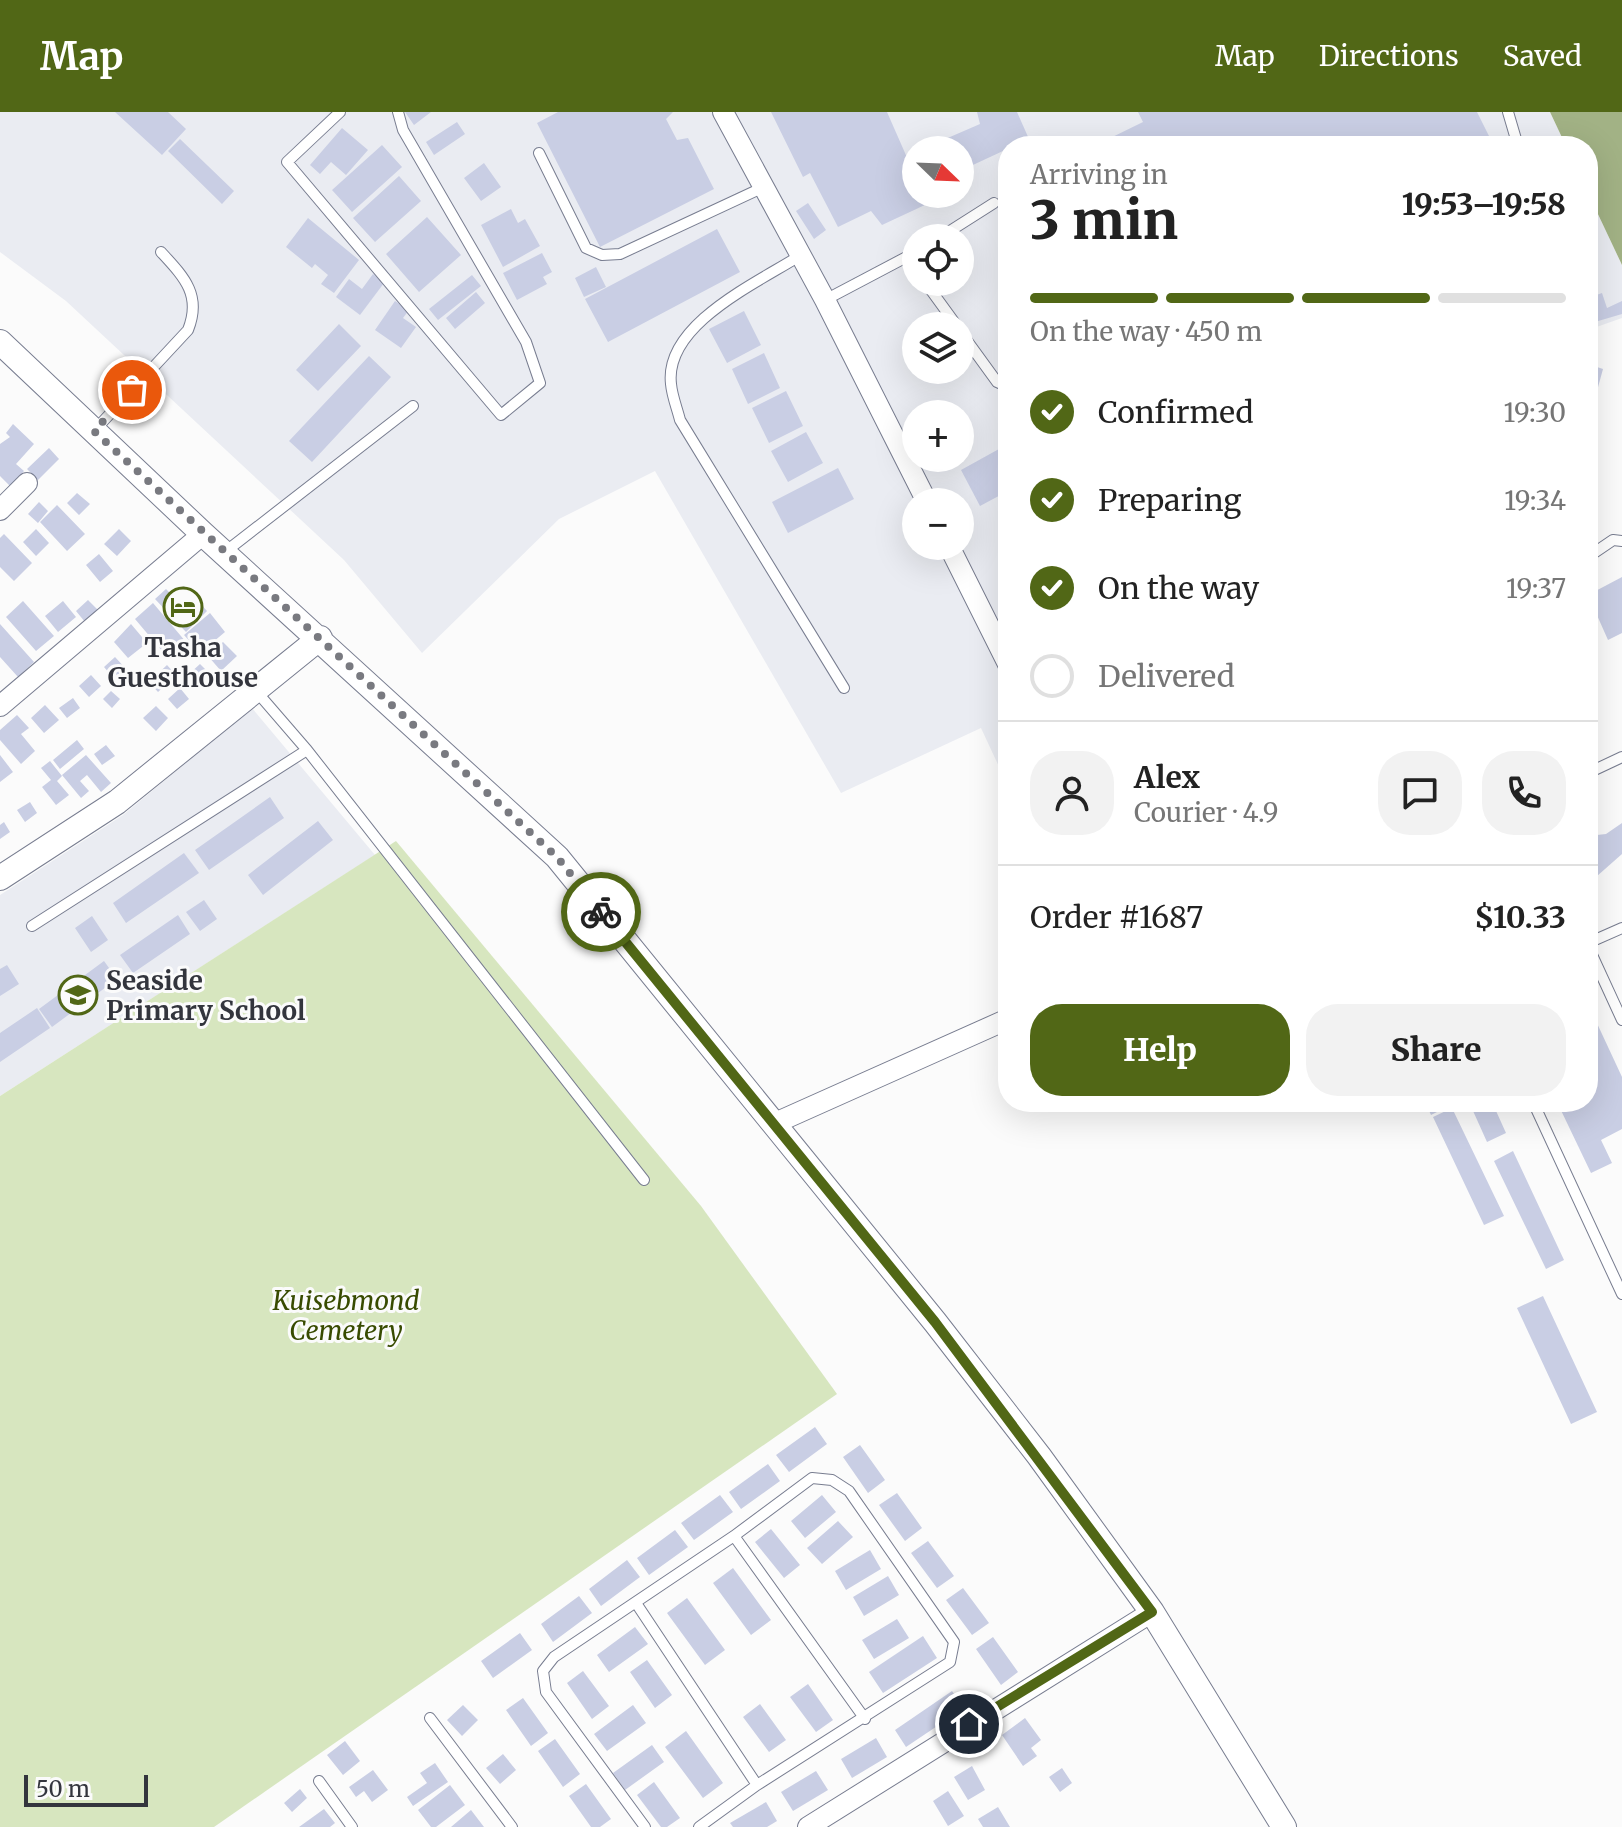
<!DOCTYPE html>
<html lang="en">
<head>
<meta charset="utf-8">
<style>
	body { margin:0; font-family:Merriweather,serif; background:#f2f2f2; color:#222; height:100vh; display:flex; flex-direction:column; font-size:30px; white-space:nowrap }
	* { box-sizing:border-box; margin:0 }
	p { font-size:26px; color:#767676 }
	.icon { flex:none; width:44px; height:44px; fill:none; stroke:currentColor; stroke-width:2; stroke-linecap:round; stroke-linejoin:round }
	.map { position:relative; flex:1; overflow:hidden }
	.panel { position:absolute; left:998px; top:24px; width:600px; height:976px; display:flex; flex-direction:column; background:#fff; border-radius:32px; box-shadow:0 8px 32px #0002 }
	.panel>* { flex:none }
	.needle { width:52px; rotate:113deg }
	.tools { position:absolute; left:902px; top:24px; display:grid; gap:16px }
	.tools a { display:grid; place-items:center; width:72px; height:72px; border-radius:50%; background:#fff; box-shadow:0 8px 32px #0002; font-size:40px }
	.scale { position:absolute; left:24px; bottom:20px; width:124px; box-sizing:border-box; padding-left:8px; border:4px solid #33353d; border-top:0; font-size:22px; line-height:28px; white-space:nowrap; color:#33353d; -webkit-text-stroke:6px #fbfbfb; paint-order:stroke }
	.pin { position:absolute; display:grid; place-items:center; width:68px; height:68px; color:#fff; margin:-34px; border:4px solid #fff; border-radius:50%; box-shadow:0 2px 8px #0007 }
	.courier { position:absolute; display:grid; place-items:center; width:80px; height:80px; margin:-40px; border:6px solid #516716; border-radius:50%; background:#fff; color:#222; box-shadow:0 2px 10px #0007 }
	.head em { font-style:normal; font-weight:800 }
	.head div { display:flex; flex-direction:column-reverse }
	.head { display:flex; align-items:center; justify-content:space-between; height:136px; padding:0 32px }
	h1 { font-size:52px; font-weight:800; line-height:60px }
	.bar { display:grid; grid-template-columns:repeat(4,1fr); gap:12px 8px; align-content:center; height:96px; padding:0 32px }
	.bar i { height:10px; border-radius:6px; background:#e0e0e0 }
	.bar .active { background:#516716 }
	.bar p { grid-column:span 4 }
	.line { display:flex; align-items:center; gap:20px; padding:0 32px; border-top:2px solid #e0e0e0 }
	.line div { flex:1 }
	.round { display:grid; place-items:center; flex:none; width:84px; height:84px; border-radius:32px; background:#f2f2f2 }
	ol { padding:0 32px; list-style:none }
	li { display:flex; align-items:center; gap:24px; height:88px }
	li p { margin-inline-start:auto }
	li .icon { padding:8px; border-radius:50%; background:#516716; color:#fff; stroke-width:4 }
	li:last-child { color:#767676 }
	li i { width:44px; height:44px; border:4px solid #e0e0e0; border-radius:50% }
	.button { display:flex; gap:16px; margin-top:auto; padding:16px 32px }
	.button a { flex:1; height:92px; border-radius:32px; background:#516716; color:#fff; font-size:32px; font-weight:800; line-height:92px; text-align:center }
	.button a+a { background:#f2f2f2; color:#222 }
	header { display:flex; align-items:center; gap:48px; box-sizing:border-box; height:112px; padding:0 40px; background:#516716; color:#fff }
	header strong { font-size:38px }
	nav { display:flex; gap:44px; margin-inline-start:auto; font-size:28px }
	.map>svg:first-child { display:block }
	.built { fill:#eaecf2; fill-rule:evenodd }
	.green { fill:#d7e6bf }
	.water { fill:#a2b285 }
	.building { fill:#c9cee4 }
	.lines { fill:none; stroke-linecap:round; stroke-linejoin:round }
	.service-casing { stroke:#787d90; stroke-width:12 }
	.minor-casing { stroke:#787d90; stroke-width:22 }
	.tertiary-casing { stroke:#787d90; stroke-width:26 }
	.service { stroke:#fff; stroke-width:10 }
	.minor { stroke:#fff; stroke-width:20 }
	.tertiary { stroke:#fff; stroke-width:24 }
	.done { stroke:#797a80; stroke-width:8; stroke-dasharray:0 14.4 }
	.route { stroke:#516716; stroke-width:10 }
	.labels { text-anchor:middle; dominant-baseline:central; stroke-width:6; stroke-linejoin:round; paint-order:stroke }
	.poi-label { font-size:26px; font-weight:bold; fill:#33353d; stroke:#fbfbfb }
	.park-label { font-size:26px; font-style:italic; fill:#384b01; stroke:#fbfbfb }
</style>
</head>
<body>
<header>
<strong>Map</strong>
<nav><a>Map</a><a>Directions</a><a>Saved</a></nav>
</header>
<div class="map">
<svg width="1622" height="1715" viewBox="0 0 1622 1715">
	<rect width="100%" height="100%" fill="#fbfbfb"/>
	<path class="built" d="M0 0H1550L1566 34H1008V674L981 616 841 681 655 359 559 407 422 541 344 448 66 189 0 140ZM916 38H960V82H916ZM916 126H960V170H916ZM916 214H960V258H916ZM916 302H960V346H916ZM916 390H960V434H916Z
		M1588 81 1622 153V206L1588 218Z
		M252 596 375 743 0 984V783L123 703Z"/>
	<path class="green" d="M396 729 701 1094 837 1282 214 1715H0V984Z"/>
	<path class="water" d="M1550 0H1622V153L1588 81V34H1566Z"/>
	<path class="building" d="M115 0H168L186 17 162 43Z
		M405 0H431L414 13Z
		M558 0H673L666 7 677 28 688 26 714 77 600 135 537 11Z
		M771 0H887L916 66V82H923L927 92 882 113 871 99 838 115 810 61 803 65Z
		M977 0H1017L1029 27 960 59V38H920L980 12Z
		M1138 0H1477L1494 34H1094L1143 10Z
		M457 10 465 22 434 43 426 30Z
		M342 16 368 38 346 63 331 50 320 62 310 53Z
		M180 27 234 79 222 92 168 39Z
		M382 33 402 55 352 100 332 78Z
		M484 51 501 75 481 89 464 66Z
		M399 64 421 89 375 130 353 106Z
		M808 91 826 118 814 127 796 99Z
		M511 97 518 111 525 107 540 134 503 155 481 113Z
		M427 105 461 143 419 180 386 142Z
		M308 106 359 148 334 181 321 172 328 163 315 152 312 156 286 135Z
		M717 117 740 160 608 230 585 187Z
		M542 141 552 160 543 165 547 172 517 188 503 161Z
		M596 155 606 175 584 185 575 166Z
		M373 162 384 171 360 203 336 185 349 167 362 177Z
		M472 163 481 174 438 208 429 197Z
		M476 180 485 191 455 217 446 206Z
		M1602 181 1607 196 1622 189V202L1588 212V186Z
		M395 189 409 198 403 206 416 215 401 236 375 218Z
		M744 199 761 233 727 251 709 217Z
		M339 212 361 234 318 279 296 258Z
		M764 241 780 276 748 292 732 257Z
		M369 244 391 265 312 350 289 329Z
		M1588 252 1603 257 1589 308 1588 307Z
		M786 279 803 314 769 331 752 296Z
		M13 312 34 332 16 352 24 359 10 374 0 364V332L10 325 6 321Z
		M806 320 823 351 788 370 771 339Z
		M1008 332V379L980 394 961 358Z
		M49 336 59 347 38 368 27 357Z
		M838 356 854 387 788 421 772 390Z
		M77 381 90 392 79 403 67 391Z
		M39 390 48 399 38 411 28 402Z
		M57 393 85 422 67 439 40 410Z
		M36 417 49 431 36 444 23 430Z
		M119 417 131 429 117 444 104 432Z
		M4 422 32 451 14 469 0 455V426Z
		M99 442 113 459 100 470 86 453Z
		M1622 465V521L1608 528 1588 483Z
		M184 474 207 499 186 520 155 487 166 477 173 484Z
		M88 488 98 498 85 510 76 499Z
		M23 489 54 524 36 539 6 505Z
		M63 489 76 505 58 520 45 504Z
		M153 491 186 530 168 546 135 507Z
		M210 501 225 520 200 541 184 523Z
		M0 512 34 550 18 565 0 545Z
		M131 512 147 531 128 546 114 530Z
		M223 530 237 544 221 559 208 544Z
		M115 545 127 558 115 568 104 555Z
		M200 552 217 569 209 577 189 562Z
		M167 553 176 563 158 580 149 570Z
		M91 563 101 574 89 585 79 574Z
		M180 576 189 587 177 597 168 587Z
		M111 579 120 587 112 596 103 587Z
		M73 586 80 596 67 606 59 596Z
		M45 593 59 608 44 621 31 606Z
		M156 594 168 606 156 619 143 606Z
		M17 603 29 616 21 622 35 639 21 652 0 628V618Z
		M77 628 84 637 60 657 53 648Z
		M106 633 115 644 102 653 94 642Z
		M0 643 13 660 0 670Z
		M86 643 111 671 101 680 87 663 80 669 89 679 81 686 62 663Z
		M50 649 62 664 57 669 69 683 56 693 42 675 51 668 41 656Z
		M270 685 284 706 209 758 195 738Z
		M30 690 37 701 25 710 17 698Z
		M318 709 333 728 263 783 248 763Z
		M4 710 10 720 0 727V713Z
		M1622 711V742L1588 772V724L1606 722Z
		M184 741 199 761 126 811 113 791Z
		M204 788 217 807 200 819 186 800Z
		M178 803 190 822 133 861 120 843Z
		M92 804 108 828 91 840 75 816Z
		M104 849 117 867 52 915 39 897Z
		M7 853 19 872 0 884V857Z
		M37 896 50 916 0 950V921Z
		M1595 907 1622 965V1017L1601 1028 1612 1051 1591 1061 1557 990H1588V910Z
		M1425 990H1450L1451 993 1431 1003Z
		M1469 990H1492L1506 1021 1487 1030Z
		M1452 996 1504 1104 1484 1113 1433 1005Z
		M1513 1039 1564 1148 1546 1157 1494 1049Z
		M1543 1184 1597 1300 1571 1312 1517 1196Z
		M815 1315 827 1332 789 1360 776 1343Z
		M860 1333 885 1368 868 1381 843 1345Z
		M768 1352 780 1369 741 1397 729 1380Z
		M897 1381 922 1416 905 1429 879 1393Z
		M720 1383 733 1400 694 1428 681 1411Z
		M822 1383 836 1400 805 1426 791 1409Z
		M838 1409 853 1425 822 1452 807 1436Z
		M771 1417 800 1453 784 1466 755 1430Z
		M675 1418 688 1435 649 1463 637 1446Z
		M928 1429 954 1464 937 1476 911 1441Z
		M870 1438 881 1457 846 1478 835 1459Z
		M627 1448 640 1465 601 1494 589 1477Z
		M733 1456 771 1508 751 1523 713 1471Z
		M888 1464 899 1483 864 1504 853 1485Z
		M963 1476 989 1511 972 1523 946 1488Z
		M579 1484 592 1501 553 1530 541 1512Z
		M687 1486 725 1538 705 1553 667 1501Z
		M897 1507 909 1526 874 1547 862 1528Z
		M635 1515 648 1532 609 1560 597 1543Z
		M520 1521 532 1538 493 1566 481 1549Z
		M923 1524 937 1546 883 1581 869 1560Z
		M993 1525 1018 1560 1001 1573 976 1537Z
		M647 1548 672 1583 655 1596 630 1560Z
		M583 1559 609 1594 592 1607 567 1571Z
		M808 1572 833 1608 816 1620 790 1585Z
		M952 1579 964 1596 906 1635 895 1618Z
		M523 1586 548 1621 531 1634 506 1598Z
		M760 1592 786 1628 769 1640 743 1605Z
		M463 1593 478 1608 462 1624 447 1608Z
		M633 1593 646 1611 607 1639 594 1622Z
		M1025 1606 1041 1628 1031 1636 1037 1644 1023 1654 1002 1623Z
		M686 1619 723 1671 703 1686 665 1635Z
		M876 1626 887 1645 852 1666 841 1647Z
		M555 1627 580 1662 563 1675 538 1639Z
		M345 1629 360 1649 343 1663 327 1643Z
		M652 1633 664 1650 625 1678 613 1661Z
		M503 1642 516 1658 500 1672 486 1656Z
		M435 1651 448 1670 413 1694 407 1685 427 1671 420 1661Z
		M972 1654 985 1678 968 1688 954 1665Z
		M1062 1656 1072 1671 1060 1680 1049 1665Z
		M373 1658 388 1678 372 1690 364 1679 356 1685 349 1675Z
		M816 1659 828 1678 793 1699 781 1680Z
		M654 1670 680 1706 667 1715H661L637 1683Z
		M586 1672 611 1707 600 1715H591L569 1684Z
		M450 1673 465 1693 436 1715H431L418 1698Z
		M300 1677 307 1686 292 1700 284 1691Z
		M948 1679 964 1704 948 1714 933 1689Z
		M766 1690 777 1709 767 1715H733L730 1711Z
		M998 1695 1010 1715H983L978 1707Z
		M324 1697 335 1711 330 1715H299Z
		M471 1698 484 1715H451Z"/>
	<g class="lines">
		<defs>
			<path id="service" d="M340 0 287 50 501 303 540 271 526 230 403 18 398 0
				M1508 0 1518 34
				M539 41 586 136 602 143 620 142 764 75
				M939 126 994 91
				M801 143C759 170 664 212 671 272 672 284 677 296 680 308L844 576
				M907 146 916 158
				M925 170 957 214
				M825 188 916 140
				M960 219 997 270 1008 275
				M94 319 188 218C202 183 184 165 161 140
				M225 440 413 294
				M1588 445 1613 428 1622 429
				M256 579 307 638 644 1068
				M1588 661 1622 645
				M32 814 307 638
				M1588 831 1622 816
				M1588 834 1622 908
				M1533 990 1622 1182
				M734 1424 865 1607
				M636 1491 757 1673
				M430 1606 512 1715
				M319 1669 352 1715
				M645 1715 546 1580 543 1559 554 1545 734 1424 812 1366 832 1368 849 1379 954 1530 950 1550 757 1673 699 1715"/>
			<path id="minor" d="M723 0 825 188 927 390
				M0 398 27 371
				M949 434 1008 552
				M0 594 203 422
				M773 1012 1008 907
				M808 1715 1152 1500"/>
			<path id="tertiary" d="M0 230 203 422 557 745 935 1210 1039 1344 1152 1500 1284 1715
				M0 766 117 690 320 526"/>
		</defs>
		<use href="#service" class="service-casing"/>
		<use href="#minor" class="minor-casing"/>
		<use href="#tertiary" class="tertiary-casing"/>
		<use href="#service" class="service"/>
		<use href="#minor" class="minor"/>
		<use href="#tertiary" class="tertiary"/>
	</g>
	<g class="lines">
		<path class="done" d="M132 278 94 319 557 745 601 800"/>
		<path class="route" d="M601 800 935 1210 1152 1500 969 1612"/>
	</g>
	<defs>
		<symbol id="hotel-ring" viewBox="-11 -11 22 22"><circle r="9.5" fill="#fbfbfb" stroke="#516716" stroke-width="1.5"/><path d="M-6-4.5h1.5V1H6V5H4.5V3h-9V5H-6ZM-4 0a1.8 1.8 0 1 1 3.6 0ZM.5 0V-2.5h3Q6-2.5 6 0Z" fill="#516716"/></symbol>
		<symbol id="school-ring" viewBox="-11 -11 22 22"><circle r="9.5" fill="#fbfbfb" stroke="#516716" stroke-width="1.5"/><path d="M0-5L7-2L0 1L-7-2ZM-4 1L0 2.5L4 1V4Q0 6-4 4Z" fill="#516716"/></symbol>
	</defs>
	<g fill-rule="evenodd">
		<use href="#hotel-ring" x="161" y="473" width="44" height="44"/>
		<use href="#school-ring" x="56" y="861" width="44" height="44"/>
	</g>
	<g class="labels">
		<g class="poi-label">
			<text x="183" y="535">Tasha<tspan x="183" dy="30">Guesthouse</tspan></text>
			<text x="106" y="868" text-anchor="start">Seaside<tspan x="106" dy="30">Primary School</tspan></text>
		</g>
		<g class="park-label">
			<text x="346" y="1188">Kuisebmond<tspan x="346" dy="30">Cemetery</tspan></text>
		</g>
	</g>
</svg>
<div class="tools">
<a><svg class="needle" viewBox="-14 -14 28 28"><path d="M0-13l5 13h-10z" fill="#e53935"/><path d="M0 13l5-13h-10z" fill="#767676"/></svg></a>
<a><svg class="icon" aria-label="locate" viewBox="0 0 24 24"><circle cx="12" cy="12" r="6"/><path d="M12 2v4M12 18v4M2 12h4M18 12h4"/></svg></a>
<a><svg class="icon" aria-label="layers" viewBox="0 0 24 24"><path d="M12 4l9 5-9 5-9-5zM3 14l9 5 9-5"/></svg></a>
<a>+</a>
<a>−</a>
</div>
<div class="scale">50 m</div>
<div class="pin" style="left:132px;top:278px;background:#ea580c"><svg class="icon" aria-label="bag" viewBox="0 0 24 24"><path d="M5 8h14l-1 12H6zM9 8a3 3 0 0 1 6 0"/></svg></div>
<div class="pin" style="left:969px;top:1612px;background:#1f2937"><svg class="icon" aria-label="home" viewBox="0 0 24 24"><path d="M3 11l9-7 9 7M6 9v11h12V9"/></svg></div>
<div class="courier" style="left:601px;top:800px"><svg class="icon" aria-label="bike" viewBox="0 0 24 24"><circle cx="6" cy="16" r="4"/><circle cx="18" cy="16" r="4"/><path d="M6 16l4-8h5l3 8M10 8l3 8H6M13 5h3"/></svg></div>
<section class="panel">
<div class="head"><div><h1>3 min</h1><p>Arriving in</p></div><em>19:53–19:58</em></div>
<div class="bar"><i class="active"></i><i class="active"></i><i class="active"></i><i></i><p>On the way · 450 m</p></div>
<ol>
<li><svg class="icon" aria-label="check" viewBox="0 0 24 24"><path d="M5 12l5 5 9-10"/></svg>Confirmed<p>19:30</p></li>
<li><svg class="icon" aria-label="check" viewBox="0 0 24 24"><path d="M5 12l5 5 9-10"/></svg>Preparing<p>19:34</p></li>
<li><svg class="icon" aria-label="check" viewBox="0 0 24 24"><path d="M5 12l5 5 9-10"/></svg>On the way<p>19:37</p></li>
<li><i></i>Delivered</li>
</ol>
<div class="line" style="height:144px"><a class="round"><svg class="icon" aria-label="person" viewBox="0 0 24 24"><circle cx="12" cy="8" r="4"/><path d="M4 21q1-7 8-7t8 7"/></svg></a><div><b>Alex</b><p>Courier · 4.9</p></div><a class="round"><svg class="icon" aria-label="chat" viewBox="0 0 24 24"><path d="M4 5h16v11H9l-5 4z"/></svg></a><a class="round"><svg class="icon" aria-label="phone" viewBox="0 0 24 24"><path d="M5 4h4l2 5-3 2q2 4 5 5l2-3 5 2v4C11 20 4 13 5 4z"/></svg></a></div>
<div class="line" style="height:104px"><div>Order #1687</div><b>$10.33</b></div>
<div class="button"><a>Help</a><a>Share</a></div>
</section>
</div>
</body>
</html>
